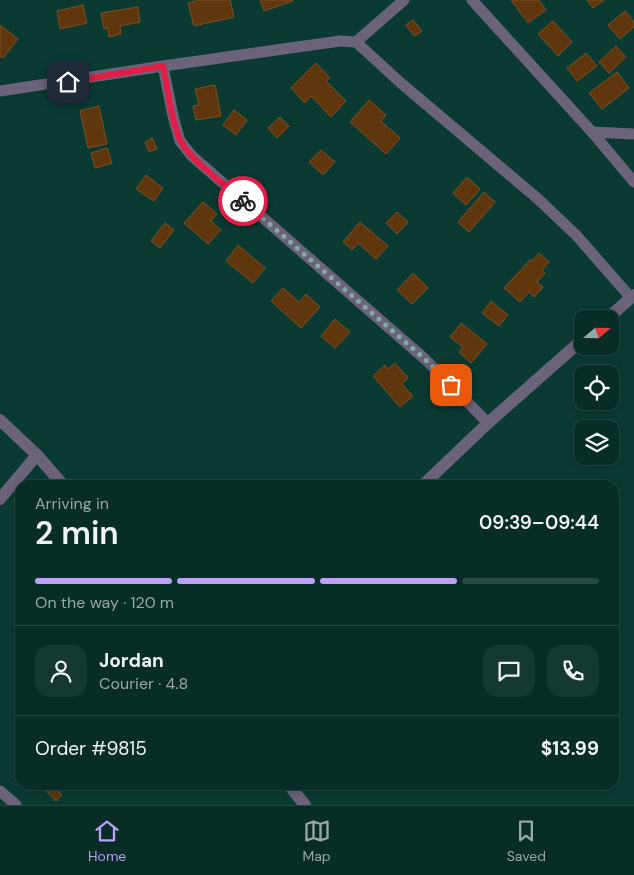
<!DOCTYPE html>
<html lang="en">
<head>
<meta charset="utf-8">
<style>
	body { margin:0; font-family:"DM Sans",sans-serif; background:#163832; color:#f1f3f6; height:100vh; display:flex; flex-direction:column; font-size:19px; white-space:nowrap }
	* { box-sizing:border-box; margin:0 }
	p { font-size:16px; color:#98a7a7 }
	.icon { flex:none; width:28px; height:28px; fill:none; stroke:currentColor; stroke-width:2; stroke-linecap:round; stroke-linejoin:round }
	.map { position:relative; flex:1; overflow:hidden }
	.sheet { position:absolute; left:15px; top:480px; width:604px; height:310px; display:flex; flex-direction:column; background:#082c26; border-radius:15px; box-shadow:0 2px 8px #0003,0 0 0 1px #294843 }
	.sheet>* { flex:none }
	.needle { width:32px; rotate:70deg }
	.buttons { position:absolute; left:574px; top:310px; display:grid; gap:10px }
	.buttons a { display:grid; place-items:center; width:45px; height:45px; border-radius:10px; background:#082c26; box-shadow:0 2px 8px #0003,0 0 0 1px #294843; font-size:25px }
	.pin { position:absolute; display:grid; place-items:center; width:42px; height:42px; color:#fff; margin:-21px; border-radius:10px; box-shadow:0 2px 8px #0006 }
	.courier { position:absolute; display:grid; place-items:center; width:50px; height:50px; margin:-25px; border:4px solid #e11d48; border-radius:50%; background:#fff; color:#222; box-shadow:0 1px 6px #0007 }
	.overview em { font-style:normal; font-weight:600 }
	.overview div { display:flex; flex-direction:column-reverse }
	.overview { display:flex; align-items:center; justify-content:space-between; height:85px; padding:0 20px }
	h1 { font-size:32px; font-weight:600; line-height:38px }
	.bar { display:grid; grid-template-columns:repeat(4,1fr); gap:8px 5px; align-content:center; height:60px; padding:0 20px }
	.bar i { height:6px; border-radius:4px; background:#294843 }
	.bar .selected { background:#bca0f2 }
	.bar p { grid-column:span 4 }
	.line { display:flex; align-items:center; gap:12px; padding:0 20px; border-top:1px solid #294843 }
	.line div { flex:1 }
	.round { display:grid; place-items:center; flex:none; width:52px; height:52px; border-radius:15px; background:#163832 }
	.dock { display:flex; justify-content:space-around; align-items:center; height:70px; border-top:1px solid #294843; background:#082c26; font-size:14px; color:#98a7a7 }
	.dock a { display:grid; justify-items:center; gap:2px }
	.dock .selected { color:#bca0f2 }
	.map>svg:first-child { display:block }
	.building { fill:#60370c; stroke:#7d5026 }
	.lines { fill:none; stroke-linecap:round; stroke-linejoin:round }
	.minor { stroke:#6b6379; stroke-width:11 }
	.tertiary { stroke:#6b6379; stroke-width:12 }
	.done { stroke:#82aba3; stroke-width:5; stroke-dasharray:0 9 }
	.route { stroke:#e11d48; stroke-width:6 }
</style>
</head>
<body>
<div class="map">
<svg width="634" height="805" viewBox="0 0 634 805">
	<rect width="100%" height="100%" fill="#0b3a33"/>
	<path class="building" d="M199 0H230L234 17 194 26 188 3Z
		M260 0H293V1L264 11Z
		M511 0H539L546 10 528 23Z
		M587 0H604L593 8Z
		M83 5 87 23 60 29 57 11Z
		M138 7 140 22 120 26 121 34 109 37 108 28 104 29 101 13Z
		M625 11 634 22V27L620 39 608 25Z
		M413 20 422 31 414 36 406 25Z
		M553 21 572 42 558 56 538 34Z
		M0 25 18 39 3 58 0 56Z
		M616 46 626 57 609 73 599 62Z
		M586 53 597 66 577 81 567 68Z
		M316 63 330 78 326 81 346 101 331 117 311 96 305 103 291 88Z
		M617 72 629 88 602 109 589 93Z
		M215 85 221 116 196 120 193 106 199 105 195 89Z
		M369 100 386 115 381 121 400 138 386 154 350 122Z
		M99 106 107 144 88 148 80 111Z
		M234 110 247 120 236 135 223 125Z
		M280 117 289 126 277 138 268 128Z
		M152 138 157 149 149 152 145 142Z
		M107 148 112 163 95 168 91 153Z
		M321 150 335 162 323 175 309 162Z
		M146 175 163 188 154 201 136 189Z
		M467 177 480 189 466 205 453 193Z
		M484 192 495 202 469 232 458 222Z
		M203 202 217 214 211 221 221 230 208 244 184 223Z
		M397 212 408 222 397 234 386 223Z
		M360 222 388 246 376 259 358 243 352 250 343 242Z
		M165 223 174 230 160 248 151 241Z
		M238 245 265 268 253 283 226 261Z
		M539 253 549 262 542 270 545 273 537 282 543 287 534 297 529 292 520 302 504 288 530 260 532 261Z
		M413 273 428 288 412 304 397 290Z
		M283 288 299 302 306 294 320 307 301 328 271 301Z
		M491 301 508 315 499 326 482 313Z
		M335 319 350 332 335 348 321 336Z
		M461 323 487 344 471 363 459 352 463 347 450 337Z
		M395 363 408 378 402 384 413 396 400 407 373 376 385 365 388 369Z
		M52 785 62 795 56 801 46 791Z"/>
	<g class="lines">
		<path class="minor" d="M472 0 592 132 634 182
			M356 42 402 84 537 198 577 236 631 298
			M163 66 173 116 180 141 192 156 426 360 488 423
			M0 91 163 66 340 41 356 42 404 0
			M592 132 634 134
			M0 791 16 805"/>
		<path class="tertiary" d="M607 319 634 295
			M0 420 37 455 63 485
			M423 485 488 423 582 340
			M0 499 37 455
			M289 785 305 805"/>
	</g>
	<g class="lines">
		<path class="done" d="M243 201 426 360 451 385"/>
		<path class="route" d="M68 82 163 66C167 86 172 126 181 142 191 160 226 186 243 201"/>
	</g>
</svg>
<div class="buttons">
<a><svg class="needle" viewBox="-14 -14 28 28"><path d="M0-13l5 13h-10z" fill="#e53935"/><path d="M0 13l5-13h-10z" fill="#98a7a7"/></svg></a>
<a><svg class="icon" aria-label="locate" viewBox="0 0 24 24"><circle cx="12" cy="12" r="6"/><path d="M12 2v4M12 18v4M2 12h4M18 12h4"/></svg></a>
<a><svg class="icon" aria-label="layers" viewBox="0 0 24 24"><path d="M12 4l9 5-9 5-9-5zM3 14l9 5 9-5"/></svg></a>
</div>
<div class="pin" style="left:451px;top:385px;background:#ea580c"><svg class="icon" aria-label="bag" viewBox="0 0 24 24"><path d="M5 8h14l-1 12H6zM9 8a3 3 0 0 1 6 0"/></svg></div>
<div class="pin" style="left:68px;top:82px;background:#1f2937"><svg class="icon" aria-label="home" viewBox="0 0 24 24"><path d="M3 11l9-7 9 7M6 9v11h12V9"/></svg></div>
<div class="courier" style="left:243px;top:201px"><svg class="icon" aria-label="bike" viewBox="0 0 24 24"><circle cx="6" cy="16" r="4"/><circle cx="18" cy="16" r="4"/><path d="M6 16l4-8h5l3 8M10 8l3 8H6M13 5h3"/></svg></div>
<section class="sheet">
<div class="overview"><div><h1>2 min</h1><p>Arriving in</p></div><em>09:39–09:44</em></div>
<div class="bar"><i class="selected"></i><i class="selected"></i><i class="selected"></i><i></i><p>On the way · 120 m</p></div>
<div class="line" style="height:90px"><a class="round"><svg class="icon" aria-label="person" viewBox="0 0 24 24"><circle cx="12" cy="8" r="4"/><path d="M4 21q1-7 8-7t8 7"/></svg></a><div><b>Jordan</b><p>Courier · 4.8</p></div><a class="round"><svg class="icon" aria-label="chat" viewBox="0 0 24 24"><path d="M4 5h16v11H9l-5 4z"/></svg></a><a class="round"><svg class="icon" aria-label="phone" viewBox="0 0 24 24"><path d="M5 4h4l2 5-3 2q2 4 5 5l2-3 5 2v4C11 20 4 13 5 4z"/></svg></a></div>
<div class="line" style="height:65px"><div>Order #9815</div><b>$13.99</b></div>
</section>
</div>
<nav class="dock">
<a class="selected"><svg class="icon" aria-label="home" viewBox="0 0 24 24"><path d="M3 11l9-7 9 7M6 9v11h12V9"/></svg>Home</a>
<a><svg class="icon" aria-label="map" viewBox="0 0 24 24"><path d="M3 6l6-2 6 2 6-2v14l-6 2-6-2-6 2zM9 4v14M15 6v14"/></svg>Map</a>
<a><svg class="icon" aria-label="saved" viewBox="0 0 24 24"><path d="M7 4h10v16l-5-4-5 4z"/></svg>Saved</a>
</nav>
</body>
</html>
